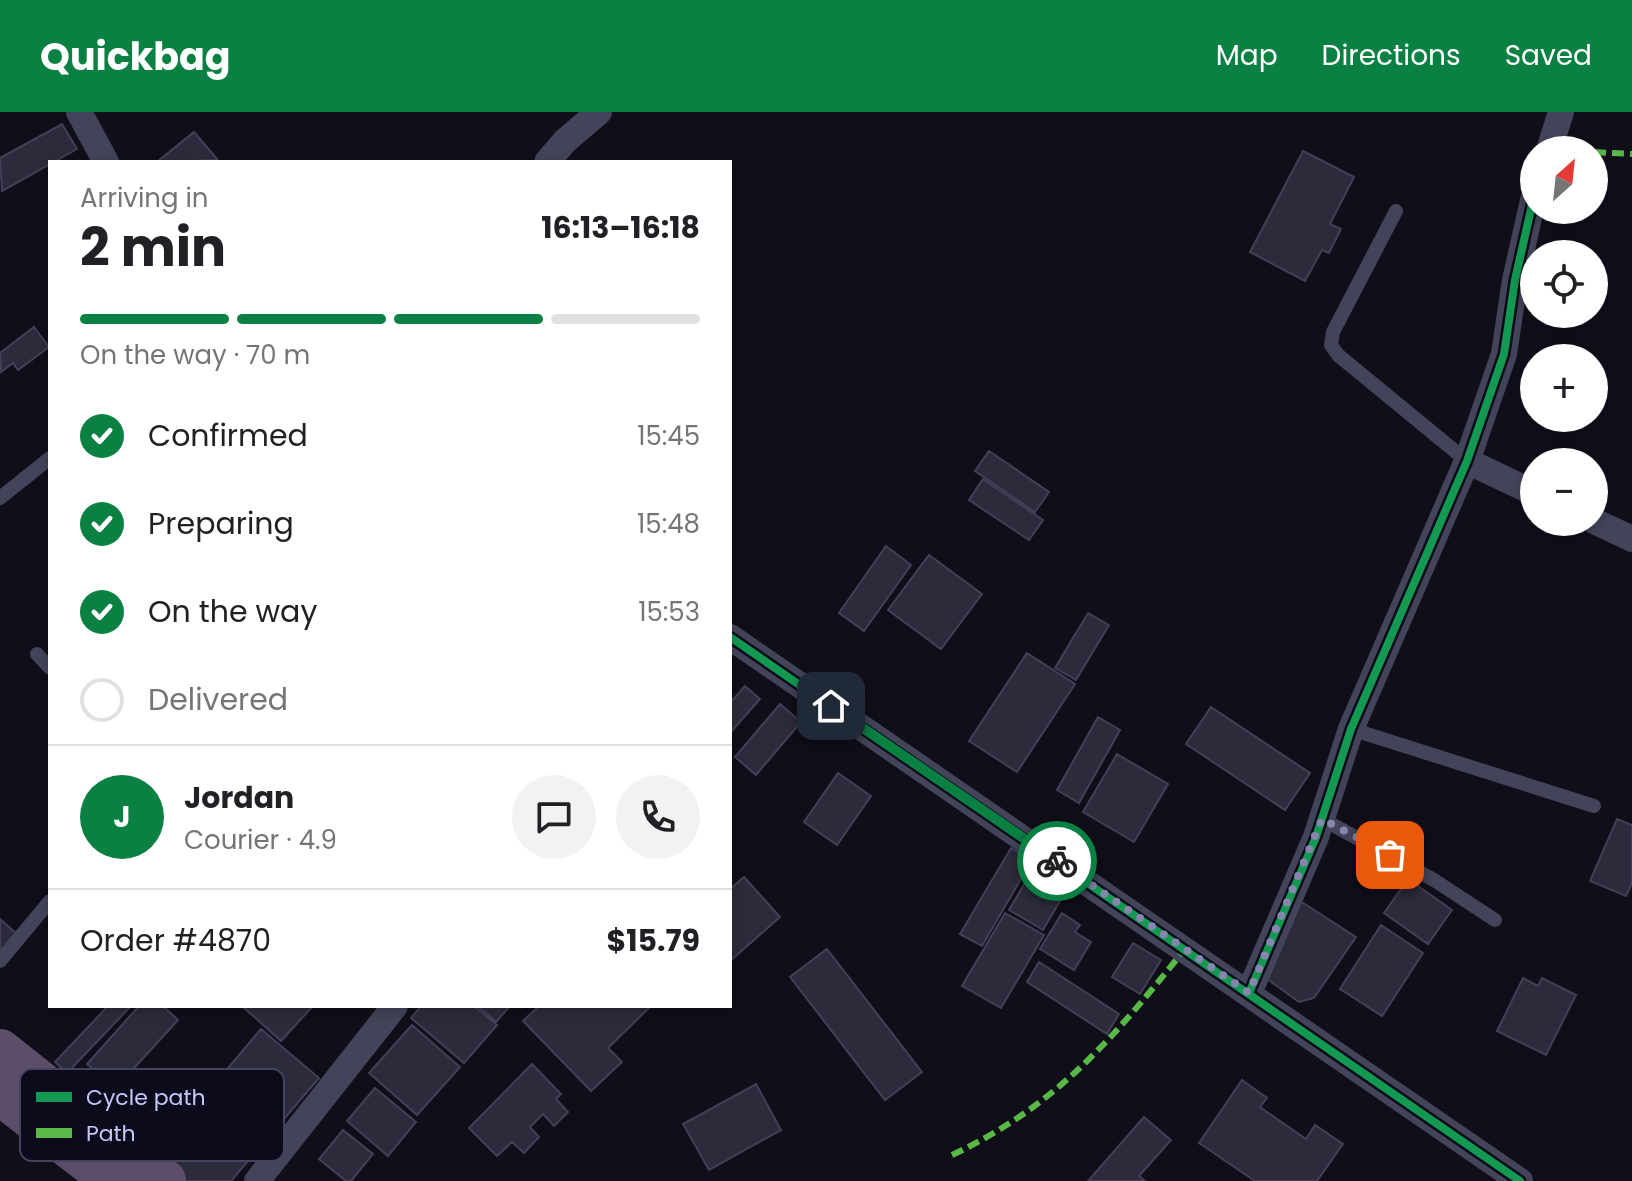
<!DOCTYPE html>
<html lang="en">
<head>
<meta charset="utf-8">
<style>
	body { margin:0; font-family:Poppins,sans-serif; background:#f2f2f2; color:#202124; height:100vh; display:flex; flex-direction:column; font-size:30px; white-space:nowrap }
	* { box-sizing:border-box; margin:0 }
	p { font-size:26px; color:#757577 }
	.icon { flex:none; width:44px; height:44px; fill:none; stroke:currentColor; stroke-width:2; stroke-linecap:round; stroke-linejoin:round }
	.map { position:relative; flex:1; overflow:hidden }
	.side { position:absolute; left:48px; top:48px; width:684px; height:848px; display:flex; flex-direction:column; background:#fff; border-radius:0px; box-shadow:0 4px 12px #0003 }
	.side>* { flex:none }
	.needle { width:52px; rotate:27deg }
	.controls { position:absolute; left:1520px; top:24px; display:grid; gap:16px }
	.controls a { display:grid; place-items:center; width:88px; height:88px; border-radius:50%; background:#fff; box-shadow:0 4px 12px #0003; font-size:40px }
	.pin { position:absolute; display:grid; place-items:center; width:68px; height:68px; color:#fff; margin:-34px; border-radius:16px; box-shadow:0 4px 12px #0006 }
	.courier { position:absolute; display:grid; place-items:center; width:80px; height:80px; margin:-40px; border:6px solid #0b8043; border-radius:50%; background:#fff; color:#222; box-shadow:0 2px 10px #0007 }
	.head em { font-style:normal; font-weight:700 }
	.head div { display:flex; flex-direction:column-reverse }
	.head { display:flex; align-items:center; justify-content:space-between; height:136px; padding:0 32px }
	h1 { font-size:52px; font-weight:700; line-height:60px }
	.bar { display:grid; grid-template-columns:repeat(4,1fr); gap:12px 8px; align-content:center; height:96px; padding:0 32px }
	.bar i { height:10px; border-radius:6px; background:#e0e0e0 }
	.bar .selected { background:#0b8043 }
	.bar p { grid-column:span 4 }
	.line { display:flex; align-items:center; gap:20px; padding:0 32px; border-top:2px solid #e0e0e0 }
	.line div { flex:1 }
	.round { display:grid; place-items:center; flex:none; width:84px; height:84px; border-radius:42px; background:#f2f2f2 }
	ol { padding:0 32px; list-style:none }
	li { display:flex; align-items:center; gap:24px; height:88px }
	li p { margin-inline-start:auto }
	li .icon { padding:8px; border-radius:50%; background:#0b8043; color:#fff; stroke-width:4 }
	li:last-child { color:#757577 }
	li i { width:44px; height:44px; border:4px solid #e0e0e0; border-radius:50% }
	header { display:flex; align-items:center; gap:48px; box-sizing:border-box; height:112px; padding:0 40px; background:#0b8043; color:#fff }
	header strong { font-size:38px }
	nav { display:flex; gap:44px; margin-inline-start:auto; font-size:28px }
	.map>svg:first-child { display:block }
	.building { fill:#2c2b3b; stroke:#414057; stroke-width:2 }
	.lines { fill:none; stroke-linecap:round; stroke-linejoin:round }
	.service { stroke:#434459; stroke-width:14 }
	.minor { stroke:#434459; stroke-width:26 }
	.trunk { stroke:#5c4e69; stroke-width:44 }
	.quiet { stroke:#58b947; stroke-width:6; stroke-dasharray:12 6; stroke-linecap:butt }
	.cycleway-casing { stroke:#0c0b1b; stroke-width:13 }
	.cycleway { stroke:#139951; stroke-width:8 }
	.done { stroke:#8686ae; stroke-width:8; stroke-dasharray:0 14.4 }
	.route { stroke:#0b8043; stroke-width:10 }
	.key { fill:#0c0b1b; stroke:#44435f; stroke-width:2 }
	.key-label { font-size:22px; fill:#c6c6fe }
</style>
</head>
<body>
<header>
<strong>Quickbag</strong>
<nav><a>Map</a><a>Directions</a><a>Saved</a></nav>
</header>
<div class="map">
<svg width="1632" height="1069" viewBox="0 0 1632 1069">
	<rect width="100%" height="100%" fill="#100e18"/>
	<path class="building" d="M62 12 77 37 2 79 0 46Z
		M194 20 218 48 157 50Z
		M1303 39 1354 65 1330 112 1341 117 1329 141 1322 138 1305 169 1250 140Z
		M34 215 49 235 18 258 13 251 1 260 0 241Z
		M989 339 1049 380 1035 400 975 359Z
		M983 367 1043 408 1029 428 969 388Z
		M886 434 911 453 864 519 839 501Z
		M929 443 982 482 941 537 888 498Z
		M1088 501 1109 513 1076 568 1055 556Z
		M1027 541 1075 572 1017 660 969 629Z
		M745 574 760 587 730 621V591Z
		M780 592 801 610 756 663 735 645Z
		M1211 595 1310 661 1285 698 1186 632Z
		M1098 605 1120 618 1079 691 1057 678Z
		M1117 642 1168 672 1134 730 1083 700Z
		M838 661 871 684 837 733 804 710Z
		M1617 707 1632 713V771L1626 784 1590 769Z
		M1011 736 1032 748 982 834 960 822Z
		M1029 764 1063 784 1043 818 1009 798Z
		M744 765 780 805 730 849V777Z
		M1408 767 1452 798 1428 832 1384 801Z
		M1300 789 1356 825 1314 886 1299 890 1266 866Z
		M1005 801 1044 823 1001 896 962 874Z
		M1062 801 1080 813 1075 820 1091 830 1074 858 1040 837Z
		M0 807 17 822 0 840Z
		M1381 813 1423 841 1382 904 1340 877Z
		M1133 831 1161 848 1140 882 1112 865Z
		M827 837 922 960 885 988 790 865Z
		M1039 850 1119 902 1107 922 1027 870Z
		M1523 866 1538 874 1542 866 1576 883 1546 943 1497 919Z
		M108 894H131L67 961 55 950Z
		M139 894H163L178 908 115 977 87 952Z
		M242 894H313L281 929Z
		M421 894H474L497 913 464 951 411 906Z
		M478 894H510L496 910Z
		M539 894H651L608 936 622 950 591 979 523 909Z
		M412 913 460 955 417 1003 369 961Z
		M261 917 319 966 231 1069H180L152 1046Z
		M532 952 561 982 556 987 568 1000 554 1014 543 1002 530 1015 539 1025 524 1041 512 1030 497 1044 469 1016Z
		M1242 968 1267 986 1260 995 1306 1027 1315 1013 1343 1032 1317 1069H1255L1199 1031Z
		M756 972 781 1018 709 1058 683 1012Z
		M375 976 416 1010 388 1044 347 1009Z
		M1144 1005 1171 1028 1139 1064 1145 1069H1088Z
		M343 1018 373 1042 351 1069H346L319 1047Z"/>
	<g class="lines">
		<path class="service" d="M1396 99 1333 220 1331 233 1338 243 1467 349
			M0 386 50 346
			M37 542 50 556
			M1351 617 1594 694
			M1322 707 1434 768 1495 808
			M0 849 50 789"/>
		<path class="minor" d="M79 0 106 50
			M1549 38 1561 0
			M547 50 565 29 599 0
			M1467 349 1534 381
			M1594 409 1632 427
			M730 525 1520 1069
			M1249 881 1316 725 1351 617 1467 349 1504 242 1515 168 1534 84
			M257 1069 395 894"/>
		<path class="trunk" d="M0 939 164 1069
			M0 981 114 1069"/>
		<path class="quiet" d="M1549 37 1564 38
			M1594 40 1632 42
			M952 1043C1058 993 1113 926 1185 837"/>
		<defs>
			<path id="cycleway" d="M730 525 1520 1069
				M1249 881 1316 725 1351 617 1467 349 1504 242 1515 168 1534 84"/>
		</defs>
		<use href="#cycleway" class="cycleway-casing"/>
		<use href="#cycleway" class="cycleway"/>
	</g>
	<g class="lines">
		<path class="done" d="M1057 749 1249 881 1322 707 1390 743"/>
		<path class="route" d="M831 594 1057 749"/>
	</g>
	<rect x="20" y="957" width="264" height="92" rx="12" class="key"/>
	<rect x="36" y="980" width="36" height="10" fill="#139951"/>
	<rect x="36" y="1016" width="36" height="10" fill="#58b947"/>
	<g class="key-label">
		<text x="86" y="993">Cycle path</text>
		<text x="86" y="1029">Path</text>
	</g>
</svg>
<div class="controls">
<a><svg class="needle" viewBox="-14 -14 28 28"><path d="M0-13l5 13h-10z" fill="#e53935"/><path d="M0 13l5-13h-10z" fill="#757577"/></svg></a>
<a><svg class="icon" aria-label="locate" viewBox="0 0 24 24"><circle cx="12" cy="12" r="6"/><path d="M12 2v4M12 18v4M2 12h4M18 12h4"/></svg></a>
<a>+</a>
<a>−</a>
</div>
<div class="pin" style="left:1390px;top:743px;background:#ea580c"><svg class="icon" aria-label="bag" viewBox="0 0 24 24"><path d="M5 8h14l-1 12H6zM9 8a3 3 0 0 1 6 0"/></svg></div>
<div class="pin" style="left:831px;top:594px;background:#1f2937"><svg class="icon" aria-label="home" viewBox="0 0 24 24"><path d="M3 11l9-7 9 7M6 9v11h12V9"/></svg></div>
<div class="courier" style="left:1057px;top:749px"><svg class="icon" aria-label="bike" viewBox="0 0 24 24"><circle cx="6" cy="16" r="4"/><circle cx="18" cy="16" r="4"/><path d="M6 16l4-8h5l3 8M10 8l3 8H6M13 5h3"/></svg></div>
<section class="side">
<div class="head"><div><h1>2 min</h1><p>Arriving in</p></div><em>16:13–16:18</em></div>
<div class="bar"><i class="selected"></i><i class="selected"></i><i class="selected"></i><i></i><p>On the way · 70 m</p></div>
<ol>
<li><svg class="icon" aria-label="check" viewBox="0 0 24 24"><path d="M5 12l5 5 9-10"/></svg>Confirmed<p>15:45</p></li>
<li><svg class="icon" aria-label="check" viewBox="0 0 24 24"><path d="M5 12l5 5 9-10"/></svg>Preparing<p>15:48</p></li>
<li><svg class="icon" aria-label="check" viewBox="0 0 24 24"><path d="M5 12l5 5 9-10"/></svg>On the way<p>15:53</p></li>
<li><i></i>Delivered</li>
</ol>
<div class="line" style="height:144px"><b class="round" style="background:#0b8043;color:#fff">J</b><div><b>Jordan</b><p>Courier · 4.9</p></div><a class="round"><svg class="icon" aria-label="chat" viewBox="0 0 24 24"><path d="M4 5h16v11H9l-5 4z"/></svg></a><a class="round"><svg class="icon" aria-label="phone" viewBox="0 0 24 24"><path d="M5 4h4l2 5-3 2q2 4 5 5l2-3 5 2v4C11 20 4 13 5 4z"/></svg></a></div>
<div class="line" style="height:104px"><div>Order #4870</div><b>$15.79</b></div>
</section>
</div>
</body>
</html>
